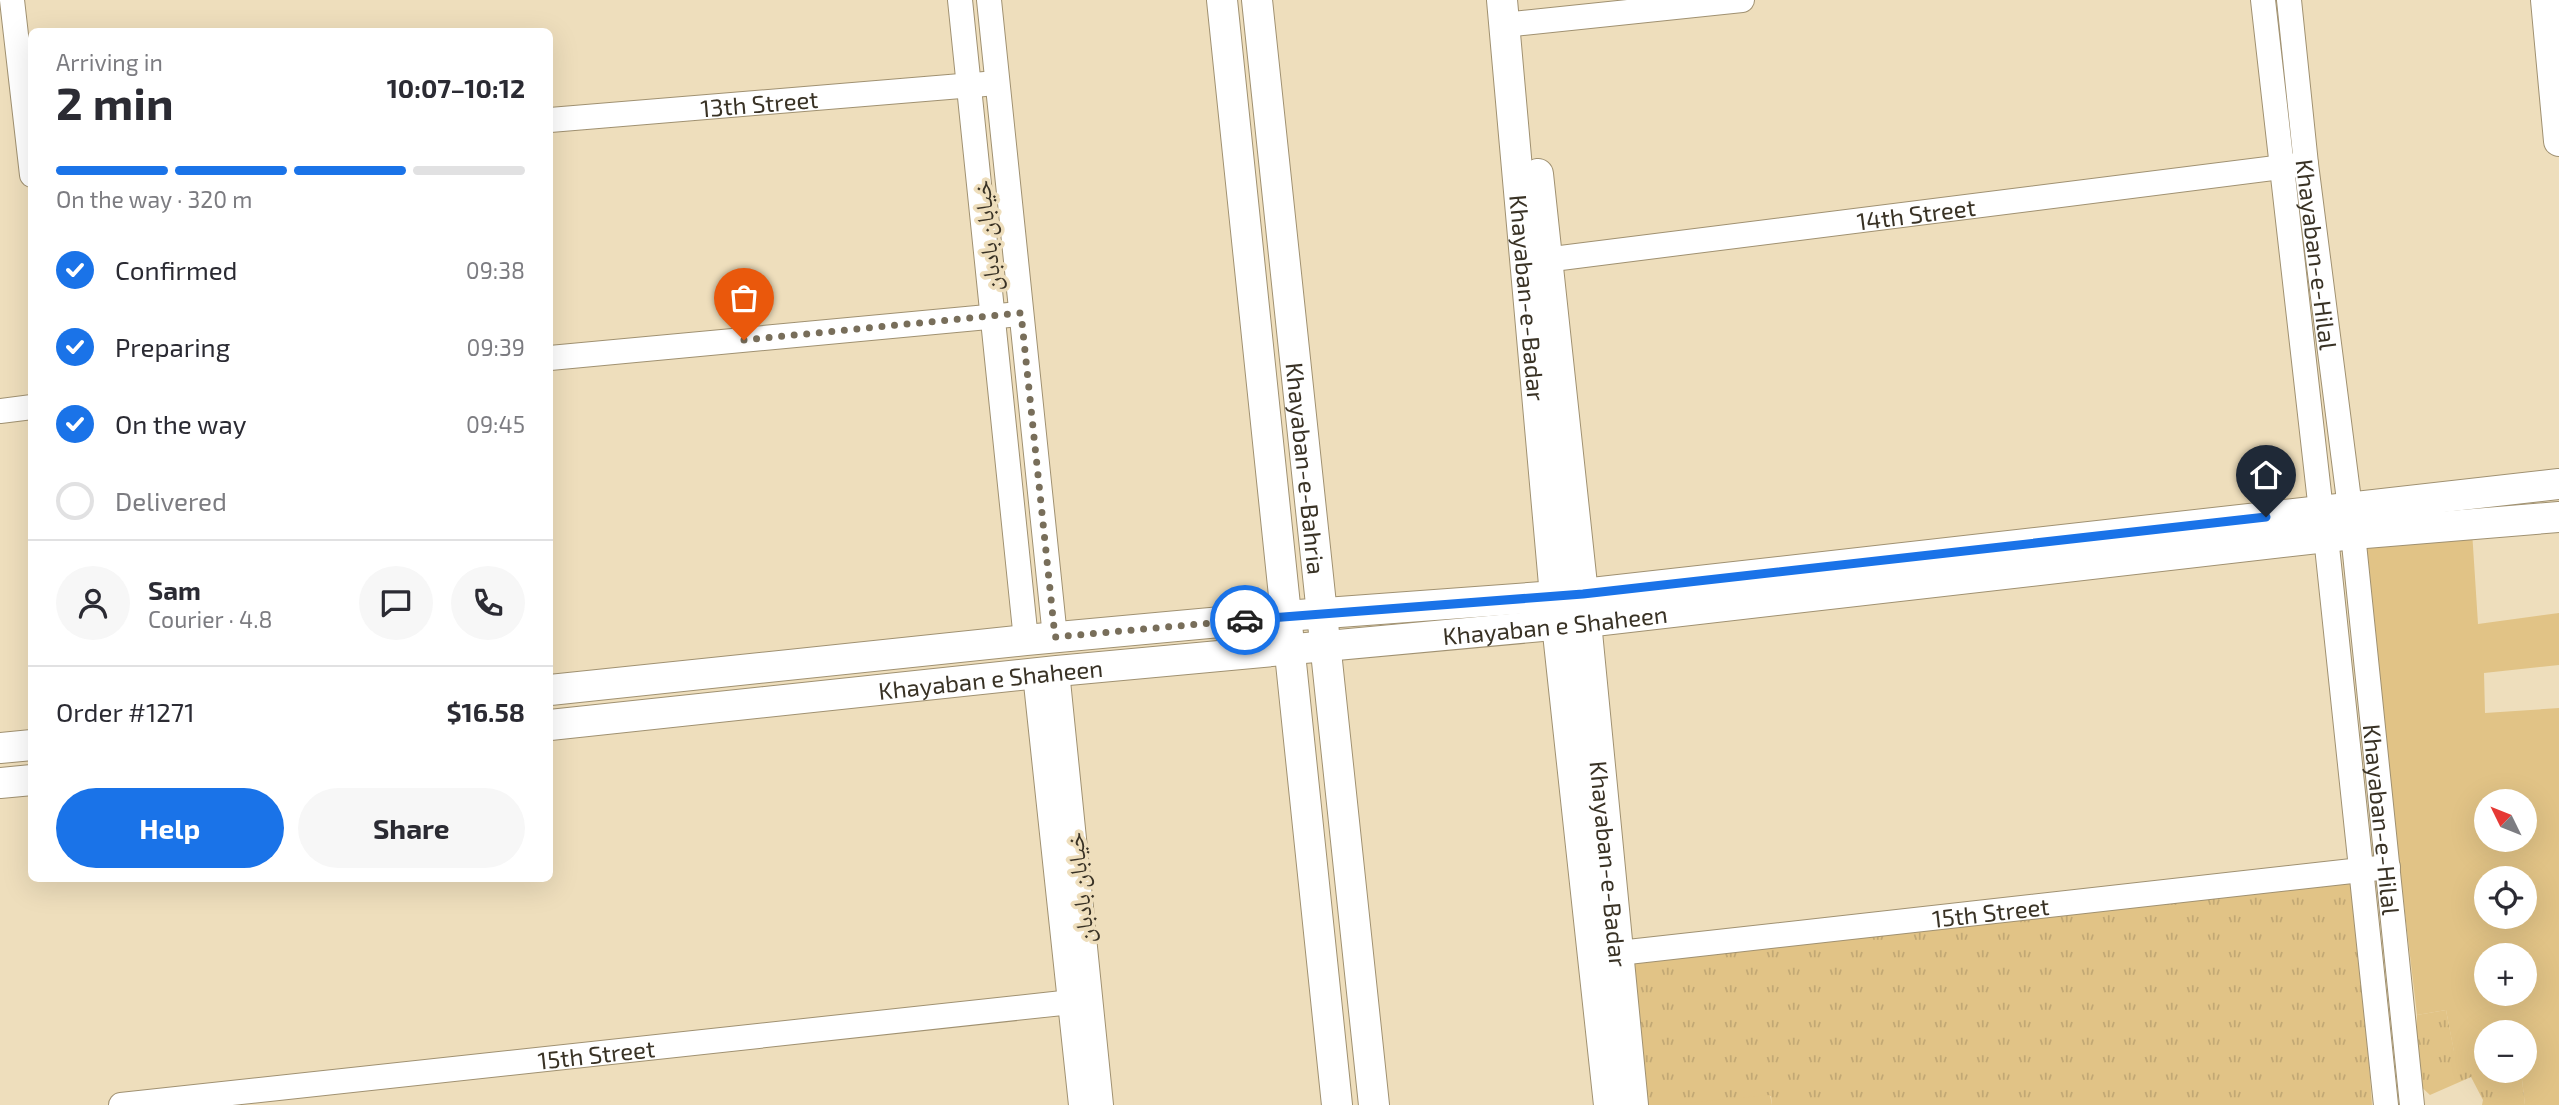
<!DOCTYPE html>
<html lang="en">
<head>
<meta charset="utf-8">
<style>
	body { margin:0; font-family:"Exo 2","Noto Naskh Arabic",sans-serif; background:#f7f7f7; color:#2b2b33; height:100vh; display:flex; flex-direction:column; font-size:26px; white-space:nowrap }
	* { box-sizing:border-box; margin:0 }
	p { font-size:23px; color:#7c7c81 }
	.icon { flex:none; width:38px; height:38px; fill:none; stroke:currentColor; stroke-width:2; stroke-linecap:round; stroke-linejoin:round }
	.map { position:relative; flex:1; overflow:hidden }
	.panel { position:absolute; left:28px; top:28px; width:525px; height:854px; display:flex; flex-direction:column; background:#fff; border-radius:10px; box-shadow:0 7px 28px #0002 }
	.panel>* { flex:none }
	.needle { width:46px; rotate:313deg }
	.controls { position:absolute; left:2474px; top:789px; display:grid; gap:14px }
	.controls a { display:grid; place-items:center; width:63px; height:63px; border-radius:50%; background:#fff; box-shadow:0 7px 28px #0002; font-size:35px }
	.pin { position:absolute; display:grid; place-items:center; width:60px; height:60px; color:#fff; margin:-72px -30px; border-radius:50% 50% 50% 0; rotate:-45deg; box-shadow:0 0 7px #0007 }
	.pin .icon { rotate:45deg }
	.courier { position:absolute; display:grid; place-items:center; width:70px; height:70px; margin:-35px; border:5px solid #1a73e8; border-radius:50%; background:#fff; color:#222; box-shadow:0 2px 9px #0007 }
	.overview em { font-style:normal; font-weight:700 }
	.overview div { display:flex; flex-direction:column-reverse }
	.overview { display:flex; align-items:center; justify-content:space-between; height:119px; padding:0 28px }
	h1 { font-size:46px; font-weight:700; line-height:52px }
	.bar { display:grid; grid-template-columns:repeat(4,1fr); gap:10px 7px; align-content:center; height:84px; padding:0 28px }
	.bar i { height:9px; border-radius:5px; background:#e1e1e2 }
	.bar .active { background:#1a73e8 }
	.bar p { grid-column:span 4 }
	.line { display:flex; align-items:center; gap:18px; padding:0 28px; border-top:2px solid #e1e1e2 }
	.line div { flex:1 }
	.round { display:grid; place-items:center; flex:none; width:74px; height:74px; border-radius:37px; background:#f7f7f7 }
	ol { padding:0 28px; list-style:none }
	li { display:flex; align-items:center; gap:21px; height:77px }
	li p { margin-inline-start:auto }
	li .icon { padding:7px; border-radius:50%; background:#1a73e8; color:#fff; stroke-width:4 }
	li:last-child { color:#7c7c81 }
	li i { width:38px; height:38px; border:4px solid #e1e1e2; border-radius:50% }
	.action { display:flex; gap:14px; margin-top:auto; padding:14px 28px }
	.action a { flex:1; height:80px; border-radius:42px; background:#1a73e8; color:#fff; font-size:28px; font-weight:700; line-height:80px; text-align:center }
	.action a+a { background:#f7f7f7; color:#2b2b33 }
	.map>svg:first-child { display:block }
	.grass { fill:url(#grass-tufts) }
	.green { fill:#e1c386; fill-rule:evenodd }
	.lines { fill:none; stroke-linecap:round; stroke-linejoin:round }
	.minor-casing { stroke:#a09171; stroke-width:26 }
	.major-casing { stroke:#a09171; stroke-width:32 }
	.minor { stroke:#fff; stroke-width:24 }
	.major { stroke:#fff; stroke-width:30 }
	.done { stroke:#786e5a; stroke-width:7; stroke-dasharray:0 12.6 }
	.route { stroke:#1a73e8; stroke-width:9 }
	.labels { text-anchor:middle; dominant-baseline:central; stroke-width:7; stroke-linejoin:round; paint-order:stroke }
	.street-label { font-size:24px; fill:#393225; stroke:#eedebc }
</style>
</head>
<body>
<div class="map">
<svg width="2559" height="1105" viewBox="0 0 2559 1105">
	<defs>
		<pattern id="grass-tufts" width="24" height="20" patternUnits="userSpaceOnUse" patternTransform="scale(1.75)"><rect width="24" height="20" fill="#e1c386"/><path d="M3 7l-1-3M5 7V3M7 7l1-3M15 17l-1-3M17 17v-4M19 17l1-3" fill="none" stroke="#c2a874"/></pattern>
	</defs>
	<rect width="100%" height="100%" fill="#eedebc"/>
	<path class="grass" d="M2356 876 2372 1105H1772L1771 1096 1692 1105H1642L1627 960Z
		M2446 1010 2454 1051 2487 1048V1071H2521L2525 1105H2482L2483 1100 2471 1077 2430 1095 2415 1081 2417 1015Z"/>
	<path class="green" d="M2472 531 2478 624 2559 613V665L2484 673 2485 713 2559 708V1105H2525L2521 1071H2525V1032H2487V1048L2454 1052 2446 1010 2417 1015 2361 539ZM2487 802H2525V840H2487ZM2487 878H2525V917H2487ZM2487 956H2525V994H2487Z
		M1770 1095 1772 1105H1665Z"/>
	<g class="lines">
		<defs>
			<g id="minor">
				<path d="M12 0 32 175"/>
				<path d="M960 0 1026 640"/>
				<path d="M989 0 1055 637"/>
				<path d="M2263 0 2321 511"/>
				<path id="s1" d="M2289 0 2306 164 2350 508"/>
				<path d="M1504 25 1742 0"/>
				<path id="s2" d="M550 120 985 84"/>
				<path id="s3" d="M1529 262 2306 164"/>
				<path d="M550 358 1009 315"/>
				<path d="M0 411 32 407"/>
				<path id="s4" d="M2353 534 2412 1105"/>
				<path d="M2326 537 2386 1105"/>
				<path d="M1057 671 1101 1105"/>
				<path d="M1035 674 1081 1105"/>
				<path id="s5" d="M1601 955 2388 867"/>
				<path id="s6" d="M121 1105 1090 1000"/>
			</g>
			<g id="major">
				<path d="M1222 0 1337 1105"/>
				<path id="s7" d="M1257 0 1374 1105"/>
				<path id="s8" d="M1502 0 1555 596"/>
				<path d="M2546 0 2559 141"/>
				<path d="M1538 174 1583 594"/>
				<path id="s9" d="M1586 622 1633 1105"/>
				<path d="M1557 624 1609 1105"/>
				<path d="M550 690 1026 640 1285 616 1583 594 2559 484"/>
				<path id="s10" d="M550 725 1057 671 1586 622 2353 534 2559 517"/>
				<path d="M0 748 32 745"/>
				<path d="M0 783 32 780"/>
			</g>
		</defs>
		<use href="#minor" class="minor-casing"/>
		<use href="#major" class="major-casing"/>
		<use href="#minor" class="minor"/>
		<use href="#major" class="major"/>
	</g>
	<g class="lines">
		<path class="done" d="M744 340 1021 313 1055 637 1245 620"/>
		<path class="route" d="M1245 620 1583 594 2266 517"/>
	</g>
	<g class="labels">
		<g class="street-label">
			<text stroke="none"><textPath href="#s2" startOffset="210">13th Street</textPath></text>
			<text stroke="none"><textPath href="#s3" startOffset="390">14th Street</textPath></text>
			<text transform="translate(986 236) rotate(-96)">خیابان بادبان</text>
			<text stroke="none"><textPath href="#s1" startOffset="256">Khayaban-e-Hilal</textPath></text>
			<text stroke="none"><textPath href="#s8" startOffset="299">Khayaban-e-Badar</textPath></text>
			<text stroke="none"><textPath href="#s7" startOffset="471">Khayaban-e-Bahria</textPath></text>
			<text stroke="none"><textPath href="#s10" startOffset="1010">Khayaban e Shaheen</textPath></text>
			<text stroke="none"><textPath href="#s10" startOffset="443">Khayaban e Shaheen</textPath></text>
			<text stroke="none"><textPath href="#s4" startOffset="287">Khayaban-e-Hilal</textPath></text>
			<text stroke="none"><textPath href="#s9" startOffset="243">Khayaban-e-Badar</textPath></text>
			<text transform="translate(1079 888) rotate(-96)">خیابان بادبان</text>
			<text stroke="none"><textPath href="#s5" startOffset="392">15th Street</textPath></text>
			<text stroke="none"><textPath href="#s6" startOffset="478">15th Street</textPath></text>
		</g>
	</g>
</svg>
<div class="controls">
<a><svg class="needle" viewBox="-14 -14 28 28"><path d="M0-13l5 13h-10z" fill="#e53935"/><path d="M0 13l5-13h-10z" fill="#7c7c81"/></svg></a>
<a><svg class="icon" aria-label="locate" viewBox="0 0 24 24"><circle cx="12" cy="12" r="6"/><path d="M12 2v4M12 18v4M2 12h4M18 12h4"/></svg></a>
<a>+</a>
<a>−</a>
</div>
<div class="pin" style="left:744px;top:340px;background:#ea580c"><svg class="icon" aria-label="bag" viewBox="0 0 24 24"><path d="M5 8h14l-1 12H6zM9 8a3 3 0 0 1 6 0"/></svg></div>
<div class="pin" style="left:2266px;top:517px;background:#1f2937"><svg class="icon" aria-label="home" viewBox="0 0 24 24"><path d="M3 11l9-7 9 7M6 9v11h12V9"/></svg></div>
<div class="courier" style="left:1245px;top:620px"><svg class="icon" aria-label="car" viewBox="0 0 24 24"><path d="M5 17H2v-5l4-1 3-4h7l3 4 3 1v5h-3M9 17h6M6 11h13"/><circle cx="7" cy="17" r="2"/><circle cx="17" cy="17" r="2"/></svg></div>
<section class="panel">
<div class="overview"><div><h1>2 min</h1><p>Arriving in</p></div><em>10:07–10:12</em></div>
<div class="bar"><i class="active"></i><i class="active"></i><i class="active"></i><i></i><p>On the way · 320 m</p></div>
<ol>
<li><svg class="icon" aria-label="check" viewBox="0 0 24 24"><path d="M5 12l5 5 9-10"/></svg>Confirmed<p>09:38</p></li>
<li><svg class="icon" aria-label="check" viewBox="0 0 24 24"><path d="M5 12l5 5 9-10"/></svg>Preparing<p>09:39</p></li>
<li><svg class="icon" aria-label="check" viewBox="0 0 24 24"><path d="M5 12l5 5 9-10"/></svg>On the way<p>09:45</p></li>
<li><i></i>Delivered</li>
</ol>
<div class="line" style="height:126px"><a class="round"><svg class="icon" aria-label="person" viewBox="0 0 24 24"><circle cx="12" cy="8" r="4"/><path d="M4 21q1-7 8-7t8 7"/></svg></a><div><b>Sam</b><p>Courier · 4.8</p></div><a class="round"><svg class="icon" aria-label="chat" viewBox="0 0 24 24"><path d="M4 5h16v11H9l-5 4z"/></svg></a><a class="round"><svg class="icon" aria-label="phone" viewBox="0 0 24 24"><path d="M5 4h4l2 5-3 2q2 4 5 5l2-3 5 2v4C11 20 4 13 5 4z"/></svg></a></div>
<div class="line" style="height:91px"><div>Order #1271</div><b>$16.58</b></div>
<div class="action"><a>Help</a><a>Share</a></div>
</section>
</div>
</body>
</html>
